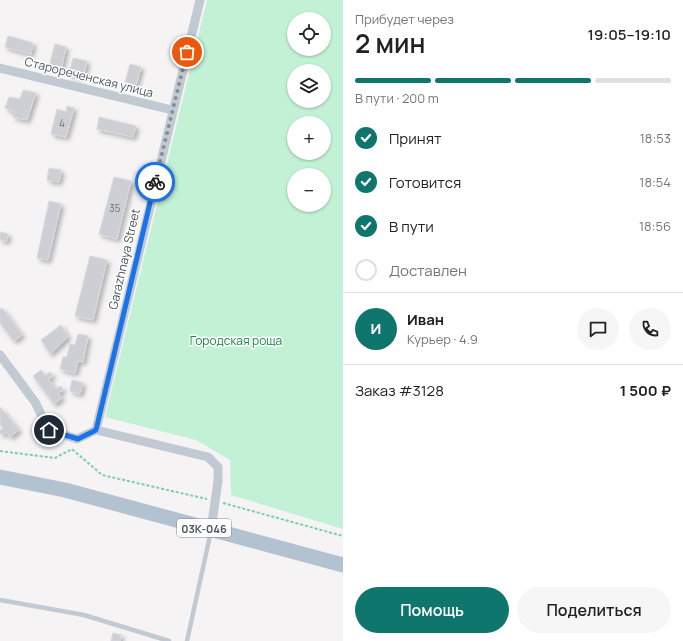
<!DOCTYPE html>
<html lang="ru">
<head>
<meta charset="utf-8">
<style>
	body { margin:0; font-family:Manrope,sans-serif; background:#f6f6f6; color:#222; height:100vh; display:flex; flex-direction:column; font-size:15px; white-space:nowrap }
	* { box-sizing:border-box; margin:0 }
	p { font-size:13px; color:#767676 }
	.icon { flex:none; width:22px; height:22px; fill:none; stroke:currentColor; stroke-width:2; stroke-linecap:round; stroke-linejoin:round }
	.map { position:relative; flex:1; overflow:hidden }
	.details { display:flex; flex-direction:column; background:#fff; width:340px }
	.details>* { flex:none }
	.fabs { position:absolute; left:287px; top:12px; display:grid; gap:8px }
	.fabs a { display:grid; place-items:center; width:44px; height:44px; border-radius:50%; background:#fff; box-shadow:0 1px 3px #0004; font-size:20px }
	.pin { position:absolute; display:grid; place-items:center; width:34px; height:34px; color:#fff; margin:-17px; border:2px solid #fff; border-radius:50%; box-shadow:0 1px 4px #0007 }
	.courier { position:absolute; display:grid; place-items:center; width:40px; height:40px; margin:-20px; border:3px solid #1a73e8; border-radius:50%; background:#fff; color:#222; box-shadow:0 1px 5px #0007 }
	.overview em { font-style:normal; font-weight:600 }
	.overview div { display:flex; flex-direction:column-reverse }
	.overview { display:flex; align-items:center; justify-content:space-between; height:68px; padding:0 12px }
	h1 { font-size:26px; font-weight:600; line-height:30px }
	.bar { display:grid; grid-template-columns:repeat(4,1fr); gap:6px 4px; align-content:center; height:48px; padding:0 12px }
	.bar i { height:5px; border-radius:3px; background:#e0e0e0 }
	.bar .active { background:#0f766e }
	.bar p { grid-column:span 4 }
	.line { display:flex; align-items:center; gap:10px; padding:0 12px; border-top:1px solid #e0e0e0 }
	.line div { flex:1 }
	.round { display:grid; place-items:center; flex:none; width:42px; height:42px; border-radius:21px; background:#f6f6f6 }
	ol { padding:0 12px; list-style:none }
	li { display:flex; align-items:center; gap:12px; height:44px }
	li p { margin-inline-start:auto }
	li .icon { padding:4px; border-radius:50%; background:#0f766e; color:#fff; stroke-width:4 }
	li:last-child { color:#767676 }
	li i { width:22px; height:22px; border:2px solid #e0e0e0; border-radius:50% }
	.action { display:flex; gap:8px; margin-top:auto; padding:8px 12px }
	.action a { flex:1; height:46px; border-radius:24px; background:#0f766e; color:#fff; font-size:16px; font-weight:600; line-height:46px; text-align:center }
	.action a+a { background:#f6f6f6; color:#222 }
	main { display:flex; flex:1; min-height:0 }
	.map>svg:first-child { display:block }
	.green { fill:#c3f1d5; fill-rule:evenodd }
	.building { fill:#cdcfd5; stroke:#d7d9de; filter:url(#shadow) }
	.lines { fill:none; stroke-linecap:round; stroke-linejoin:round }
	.path { stroke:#7ad0a6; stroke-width:2; stroke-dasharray:3 2; stroke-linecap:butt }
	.lane { stroke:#c1cad2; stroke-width:4.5 }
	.street { stroke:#c1cad2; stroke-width:9 }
	.primary { stroke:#b3c2d1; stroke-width:15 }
	.done { stroke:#868d94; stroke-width:4; stroke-dasharray:0 7.2 }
	.route { stroke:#1a73e8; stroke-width:5 }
	.labels { text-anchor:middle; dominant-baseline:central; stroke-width:3; stroke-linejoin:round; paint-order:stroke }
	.number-label { font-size:10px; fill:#6b747e }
	.shield { fill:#fff; stroke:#808990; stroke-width:1 }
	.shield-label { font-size:11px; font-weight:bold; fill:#4a5661 }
	.street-label { font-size:12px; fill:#4a5661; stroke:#fff }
	.park-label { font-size:12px; fill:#17864f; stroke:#fff }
</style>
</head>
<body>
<main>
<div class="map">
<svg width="343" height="641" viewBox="0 0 343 641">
	<defs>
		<filter id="shadow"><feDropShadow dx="3" dy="3" stdDeviation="2" flood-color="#0004"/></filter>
	</defs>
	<rect width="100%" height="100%" fill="#f5f3f3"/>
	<path class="green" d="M207 0H343V529L231 495 230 460 196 440 105 417ZM294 19H324V49H294ZM294 71H324V101H294ZM294 123H324V153H294ZM294 175H324V205H294Z"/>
	<path class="building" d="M8 36 33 43 31 54 5 47Z
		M55 44 66 47 61 70 49 67Z
		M73 58 87 61 83 78 69 75Z
		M130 64 141 67 136 85 125 82Z
		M23 90 36 93 27 120 13 117 14 112 5 108 9 97 20 99Z
		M67 106 74 108 66 137 51 134 57 109 66 112Z
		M99 117 136 126 133 137 97 129Z
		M49 168 61 170 59 182 47 180Z
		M114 177 131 181 117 239 99 234Z
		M49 201 61 204 48 260 37 258Z
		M0 232 8 234 7 241 0 240Z
		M90 256 107 260 93 320 75 316Z
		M2 308 22 335 14 341 0 323V309Z
		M61 325 68 337 50 354 41 340Z
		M78 334 88 336 83 362 78 361 75 373 60 369 63 357H67L70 344 75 345Z
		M41 370 45 376 50 372 53 376 48 379 56 389 61 386 63 390 58 393 62 398 54 404 33 376Z
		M72 380 83 383 80 394 70 391Z
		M0 407 19 430 10 437 6 432 2 435 0 433V430L3 428 0 424Z
		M113 633 121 635 120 641H111Z"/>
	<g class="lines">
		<path class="path" d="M0 451 55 458 72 449 102 475 207 499
			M223 503 343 536"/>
		<path class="lane" d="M0 600 84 615 169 641
			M187 641 211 531"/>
		<path class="street" d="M0 68 172 110
			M0 355 35 402 49 430 77 439 96 430
			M96 430 200 0
			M96 430 208 457 218 467V481L211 530"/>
		<path class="primary" d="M0 477 65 490 343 565"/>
	</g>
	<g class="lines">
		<path class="done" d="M155 182 187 52"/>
		<path class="route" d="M49 430 78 439 96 430 155 182"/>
	</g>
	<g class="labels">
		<g class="number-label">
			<text x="62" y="123">4</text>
			<text x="115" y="208">35</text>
		</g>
		<rect class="shield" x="177" y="519" width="54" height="18" rx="3"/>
		<g class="shield-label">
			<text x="204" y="528">03К-046</text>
		</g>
		<g class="street-label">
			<text transform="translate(89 77) rotate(14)">Старореченская улица</text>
			<text transform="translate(124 259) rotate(-77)">Garazhnaya Street</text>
		</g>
		<g class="park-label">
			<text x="236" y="340">Городская роща</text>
		</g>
	</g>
</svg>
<div class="fabs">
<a><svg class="icon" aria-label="locate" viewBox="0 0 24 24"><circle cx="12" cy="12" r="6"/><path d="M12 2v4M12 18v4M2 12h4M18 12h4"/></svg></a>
<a><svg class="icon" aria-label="layers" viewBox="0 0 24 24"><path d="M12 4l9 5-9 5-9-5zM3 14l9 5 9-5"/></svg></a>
<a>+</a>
<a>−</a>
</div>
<div class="pin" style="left:187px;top:52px;background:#ea580c"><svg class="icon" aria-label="bag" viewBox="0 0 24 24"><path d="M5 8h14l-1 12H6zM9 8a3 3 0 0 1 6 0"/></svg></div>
<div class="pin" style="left:49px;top:430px;background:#1f2937"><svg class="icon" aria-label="home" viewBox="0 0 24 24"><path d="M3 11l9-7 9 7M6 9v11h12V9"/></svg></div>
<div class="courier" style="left:155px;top:182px"><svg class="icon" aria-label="bike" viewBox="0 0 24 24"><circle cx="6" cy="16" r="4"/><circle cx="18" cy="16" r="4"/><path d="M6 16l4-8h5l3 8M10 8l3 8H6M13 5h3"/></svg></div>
</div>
<section class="details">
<div class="overview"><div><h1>2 мин</h1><p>Прибудет через</p></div><em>19:05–19:10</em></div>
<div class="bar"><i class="active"></i><i class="active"></i><i class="active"></i><i></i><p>В пути · 200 m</p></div>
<ol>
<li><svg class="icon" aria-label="check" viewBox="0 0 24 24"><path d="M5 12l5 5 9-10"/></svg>Принят<p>18:53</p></li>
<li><svg class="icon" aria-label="check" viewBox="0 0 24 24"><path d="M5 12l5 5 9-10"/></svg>Готовится<p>18:54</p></li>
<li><svg class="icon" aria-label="check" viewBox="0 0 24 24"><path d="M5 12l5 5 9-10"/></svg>В пути<p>18:56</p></li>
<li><i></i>Доставлен</li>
</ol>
<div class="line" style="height:72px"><b class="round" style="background:#0f766e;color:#fff">И</b><div><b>Иван</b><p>Курьер · 4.9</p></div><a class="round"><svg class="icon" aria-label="chat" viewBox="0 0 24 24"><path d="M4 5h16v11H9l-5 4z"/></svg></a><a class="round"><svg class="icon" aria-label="phone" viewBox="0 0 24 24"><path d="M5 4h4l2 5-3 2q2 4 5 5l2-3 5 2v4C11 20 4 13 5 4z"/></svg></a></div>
<div class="line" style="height:52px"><div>Заказ #3128</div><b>1 500 ₽</b></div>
<div class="action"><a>Помощь</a><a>Поделиться</a></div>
</section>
</main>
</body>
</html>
